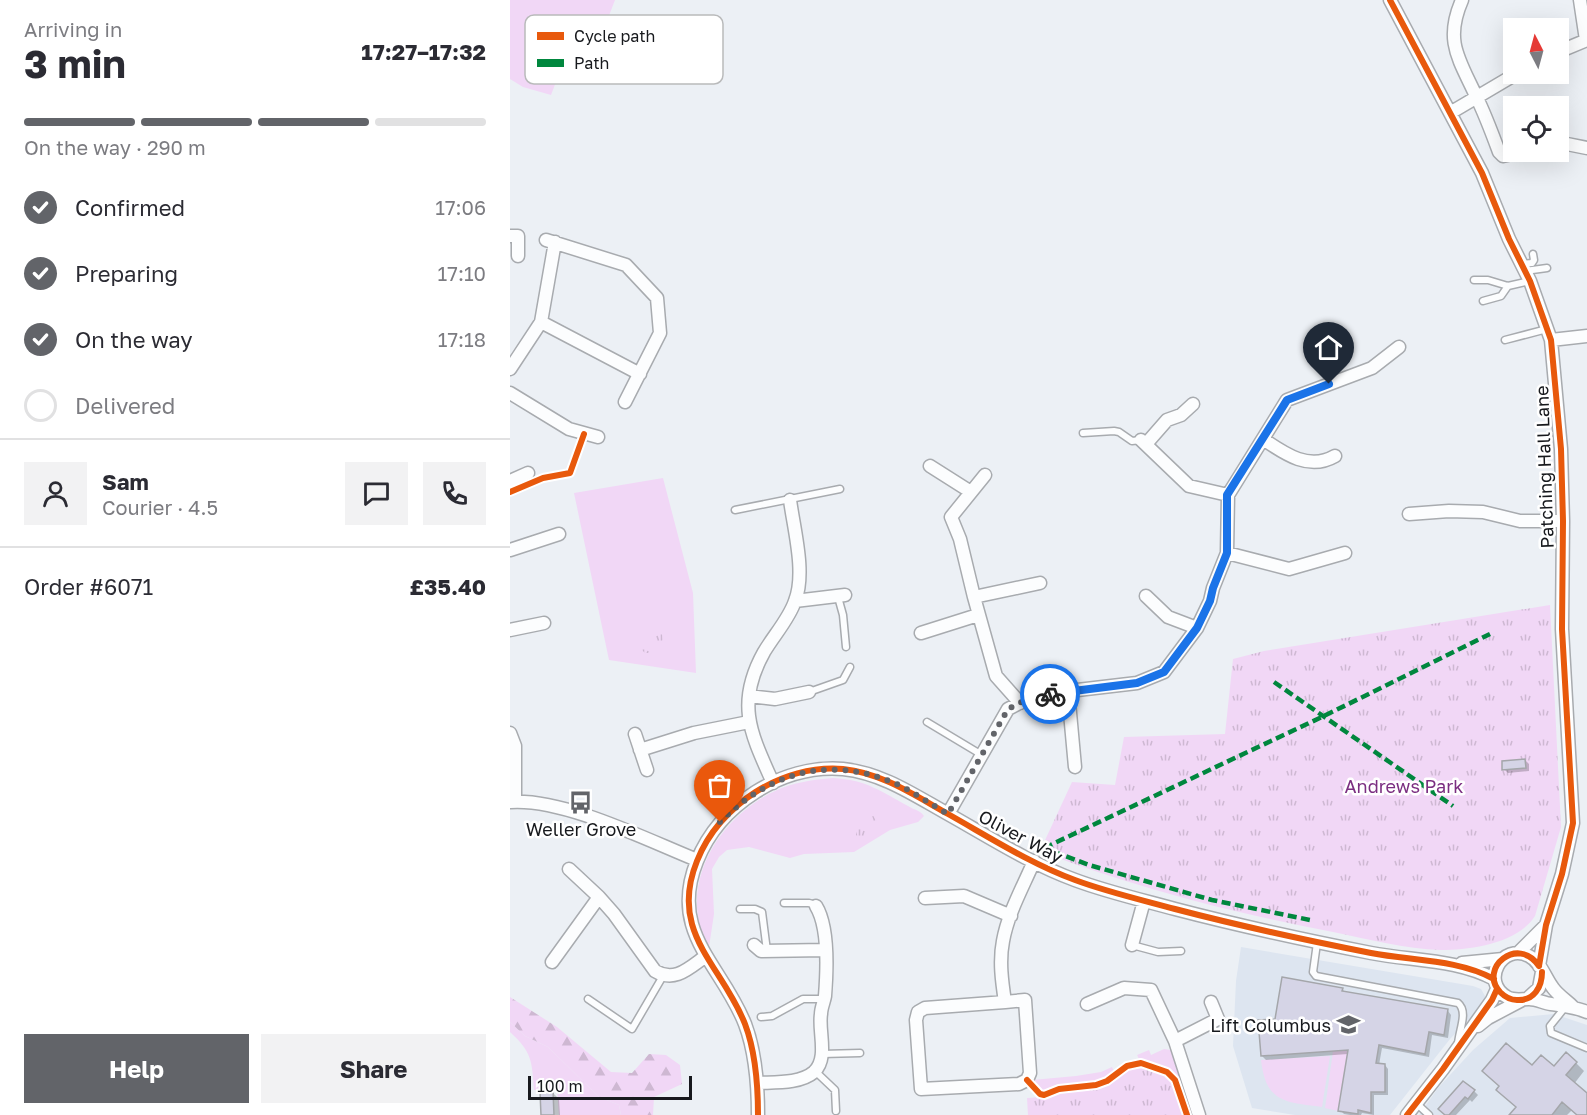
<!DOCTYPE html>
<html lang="en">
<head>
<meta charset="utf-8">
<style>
	body { margin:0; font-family:"Golos Text",sans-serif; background:#f2f2f3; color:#2b2b33; height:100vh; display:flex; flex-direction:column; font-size:22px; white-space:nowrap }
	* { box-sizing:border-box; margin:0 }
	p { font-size:20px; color:#7c7c81 }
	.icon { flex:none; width:33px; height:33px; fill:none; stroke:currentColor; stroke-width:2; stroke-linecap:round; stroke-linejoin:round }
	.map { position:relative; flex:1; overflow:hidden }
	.panel { display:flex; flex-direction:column; background:#fff; width:510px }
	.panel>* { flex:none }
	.needle { width:39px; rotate:354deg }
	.fabs { position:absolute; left:993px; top:18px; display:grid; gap:12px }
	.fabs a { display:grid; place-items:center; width:66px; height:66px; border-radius:0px; background:#fff; box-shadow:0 6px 24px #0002; font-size:30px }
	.scale { position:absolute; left:18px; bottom:15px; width:164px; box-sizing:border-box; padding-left:6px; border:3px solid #17191d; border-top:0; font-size:16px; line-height:21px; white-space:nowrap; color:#17191d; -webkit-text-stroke:4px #fff; paint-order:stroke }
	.pin { position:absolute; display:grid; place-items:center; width:51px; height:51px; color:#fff; margin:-62px -26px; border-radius:50% 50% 50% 0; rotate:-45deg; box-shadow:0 0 6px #0007 }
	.pin .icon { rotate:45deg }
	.courier { position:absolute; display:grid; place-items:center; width:60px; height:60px; margin:-30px; border:4px solid #1a73e8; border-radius:50%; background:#fff; color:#222; box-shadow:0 2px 8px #0007 }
	.summary em { font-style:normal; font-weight:700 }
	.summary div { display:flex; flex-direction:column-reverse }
	.summary { display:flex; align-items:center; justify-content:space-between; height:102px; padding:0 24px }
	h1 { font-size:39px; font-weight:700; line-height:45px }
	.bar { display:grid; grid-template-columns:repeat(4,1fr); gap:9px 6px; align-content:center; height:72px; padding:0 24px }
	.bar i { height:8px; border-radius:4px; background:#e1e1e2 }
	.bar .selected { background:#626469 }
	.bar p { grid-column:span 4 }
	.line { display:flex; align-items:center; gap:15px; padding:0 24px; border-top:2px solid #e1e1e2 }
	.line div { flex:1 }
	.round { display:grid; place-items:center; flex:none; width:63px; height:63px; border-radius:0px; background:#f2f2f3 }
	ol { padding:0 24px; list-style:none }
	li { display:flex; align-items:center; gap:18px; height:66px }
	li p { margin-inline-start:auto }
	li .icon { padding:6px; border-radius:50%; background:#626469; color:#fff; stroke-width:4 }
	li:last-child { color:#7c7c81 }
	li i { width:33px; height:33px; border:3px solid #e1e1e2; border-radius:50% }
	.button { display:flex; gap:12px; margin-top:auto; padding:12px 24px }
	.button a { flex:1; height:69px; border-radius:0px; background:#626469; color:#fff; font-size:24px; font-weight:700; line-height:69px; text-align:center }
	.button a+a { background:#f2f2f3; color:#2b2b33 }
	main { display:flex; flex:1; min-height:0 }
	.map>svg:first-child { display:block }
	.built { fill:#dde5f0 }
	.grass { fill:#f1d7f6 }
	.forest { fill:url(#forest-firs) }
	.park { fill:url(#park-tufts) }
	.shadow { fill:#0003 }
	.building { fill:#d5d4e6; stroke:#a4a6aa; stroke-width:1.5 }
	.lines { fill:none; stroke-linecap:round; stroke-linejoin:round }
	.lane-casing { stroke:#a8abaf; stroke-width:9 }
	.street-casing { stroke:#a8abaf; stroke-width:15 }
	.lane { stroke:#fcfdfe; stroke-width:6 }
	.street { stroke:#fcfdfe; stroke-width:12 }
	.quiet { stroke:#00873e; stroke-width:4.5; stroke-dasharray:9 4.5; stroke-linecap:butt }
	.cycleway-casing { stroke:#fff; stroke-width:10 }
	.cycleway { stroke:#e8590c; stroke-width:6 }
	.done { stroke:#626469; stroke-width:6; stroke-dasharray:0 10.8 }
	.route { stroke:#1a73e8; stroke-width:8 }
	.labels { text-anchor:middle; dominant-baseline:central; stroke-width:5; stroke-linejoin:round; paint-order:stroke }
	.street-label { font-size:18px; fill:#17191d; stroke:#fff }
	.park-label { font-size:18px; fill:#7b2e81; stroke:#fff }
	.poi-label { font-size:18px; fill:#17191d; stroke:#fff }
	.key { fill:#fff; stroke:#b9babb; stroke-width:1.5 }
	.key-label { font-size:16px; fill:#17191d }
</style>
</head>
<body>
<main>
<section class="panel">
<div class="summary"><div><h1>3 min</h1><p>Arriving in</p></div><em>17:27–17:32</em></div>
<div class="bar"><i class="selected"></i><i class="selected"></i><i class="selected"></i><i></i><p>On the way · 290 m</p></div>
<ol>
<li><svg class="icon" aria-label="check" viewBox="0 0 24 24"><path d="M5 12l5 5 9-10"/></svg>Confirmed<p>17:06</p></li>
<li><svg class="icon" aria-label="check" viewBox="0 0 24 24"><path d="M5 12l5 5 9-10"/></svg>Preparing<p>17:10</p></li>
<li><svg class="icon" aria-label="check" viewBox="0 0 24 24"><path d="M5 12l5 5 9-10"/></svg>On the way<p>17:18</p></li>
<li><i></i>Delivered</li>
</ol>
<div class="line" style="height:108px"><a class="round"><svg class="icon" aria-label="person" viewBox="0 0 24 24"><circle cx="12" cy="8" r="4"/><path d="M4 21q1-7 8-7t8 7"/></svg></a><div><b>Sam</b><p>Courier · 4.5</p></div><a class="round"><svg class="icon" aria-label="chat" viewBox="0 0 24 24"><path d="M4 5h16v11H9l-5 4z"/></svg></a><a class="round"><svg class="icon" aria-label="phone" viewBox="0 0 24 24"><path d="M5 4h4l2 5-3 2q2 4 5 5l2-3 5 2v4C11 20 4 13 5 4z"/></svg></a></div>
<div class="line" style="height:78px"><div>Order #6071</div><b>£35.40</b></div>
<div class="button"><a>Help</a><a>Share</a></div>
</section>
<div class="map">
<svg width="1077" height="1115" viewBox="0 0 1077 1115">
	<defs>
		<pattern id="forest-firs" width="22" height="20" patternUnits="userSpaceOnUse" patternTransform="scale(1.5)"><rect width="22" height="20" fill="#f1d7f6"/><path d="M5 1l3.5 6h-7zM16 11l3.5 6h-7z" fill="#ceb8d2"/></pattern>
		<pattern id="park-tufts" width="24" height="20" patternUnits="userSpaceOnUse" patternTransform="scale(1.5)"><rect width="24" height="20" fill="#f1d7f6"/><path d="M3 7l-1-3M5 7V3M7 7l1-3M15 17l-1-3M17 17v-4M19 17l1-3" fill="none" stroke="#ceb8d2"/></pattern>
	</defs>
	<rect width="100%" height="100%" fill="#ecf0f5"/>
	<path class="built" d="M731 947 963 986 971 989 975 996 973 1005 940 1039 880 1115H785L742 1108 723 1046 726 981Z
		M1044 1014 1077 1025V1115H909L928 1088 963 1050 1000 1018Z"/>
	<path class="grass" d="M0 0H105L90 39 77 50 54 61 41 95 13 87 0 79Z
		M153 478 183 593 186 673 99 660 64 493Z
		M323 778C357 780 370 791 398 806 404 810 410 810 414 816L408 822 380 830 344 852 294 854 280 858 239 847 217 850 209 857 202 869 204 914 199 947H198C166 886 208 818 265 791 283 782 303 780 323 778Z
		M0 1022 15 1036 38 1047 89 1097 109 1105 111 1115H49L47 1089 24 1090C22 1061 22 1052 0 1032Z
		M654 1049 661 1050 665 1053 684 1115H680C667 1083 670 1067 630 1061L627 1055 639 1050 641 1055Z
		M838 1050 828 1111 815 1108 823 1051Z
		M820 1056 812 1107C775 1102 756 1103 751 1060Z
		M602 1067 604 1071C583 1090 557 1080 533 1092L522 1080 566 1076 591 1072Z"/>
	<path class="forest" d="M0 997 47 1027 101 1072 122 1073 139 1054 156 1055 170 1065 172 1084 144 1097 143 1115H111L109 1105 89 1097 38 1047 15 1036 0 1022Z"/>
	<path class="park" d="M1040 605 1051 827 1025 916C1008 943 961 950 931 950 895 949 858 939 823 932 724 913 625 888 530 851L562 782 605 785 614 737 715 734 723 659 754 651Z
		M144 627 152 634 153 640 141 653H135L130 648 129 640 134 631Z
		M355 810 362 814 373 831 372 834 352 845 346 835 347 812Z
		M631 1065C667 1074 663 1084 674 1115H518L517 1098C531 1098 536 1094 549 1092 562 1089 577 1091 590 1087 606 1081 614 1068 631 1065Z"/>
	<path class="shadow" d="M1015 760 1019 764V771L998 773 994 769Z
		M832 989 836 993 938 1011 941 1015 938 1038 922 1035 919 1057 872 1048 869 1065H875L878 1069V1095H864V1115L852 1113 851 1115H840L834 1114 830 1110 838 1054 756 1060 752 1056 766 1020Z
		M1066 1063 1074 1071 1064 1084 1077 1095V1115H1068L1062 1110 1057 1115H1001L1007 1108 1022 1067 1044 1069Z
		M964 1091 968 1095 962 1102 960 1100 946 1115H937L930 1109Z
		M43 1093 49 1099 50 1115H32Z"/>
	<path class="building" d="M1015 759 1016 768 992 770V761Z
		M772 977 833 988 832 991 938 1009 934 1035 919 1032 915 1054 869 1045 866 1063 875 1064V1092H861V1113L848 1110V1114L828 1111 838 1050 751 1056 748 1020 765 1019Z
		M996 1043 1022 1065 1031 1055 1044 1066 1056 1052 1067 1062 1056 1075 1077 1093V1115H1067L1052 1102 1042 1115H999L1006 1107 986 1090 989 1086 972 1071Z
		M953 1081 965 1090 958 1099 955 1097 939 1115H935L928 1109Z
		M43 1091 44 1115H31L30 1092Z"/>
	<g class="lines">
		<defs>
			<path id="lane" d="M1012 264 1022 263 1024 260 1023 254
				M1015 271 1037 268
				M964 280H978L998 286 1020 281
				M973 301 991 296 998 286
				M995 340 1037 329
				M573 433 604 431 609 432 622 441 631 440
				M225 510 330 489
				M328 597 333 615 336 647
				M299 692 333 680 340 667
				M417 722 472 755
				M274 903H299L306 905
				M230 909H245L252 912 257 951
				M807 943 803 972 806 976 948 1003C959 1012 948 1032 948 1045
				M622 945 648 952 671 951
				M78 999 122 1029 153 976
				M1056 1006 1040 1026 1041 1033 1077 1048
				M251 1017 262 1016 293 999H314
				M312 1054 350 1053
				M305 1071 325 1090 326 1111
				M906 1103 919 1115"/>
			<path id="street" d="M880 0 972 173 999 239 1020 281 1041 340 1051 449 1053 521 1052 629 1063 823 1052 874 1036 925 1029 966
				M952 0C934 41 949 59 966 96 975 114 982 133 989 152L993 156 1011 152
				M1070 0 1076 40
				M1048 52 1077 40
				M940 113 1006 74
				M1057 144 1077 148
				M0 236H8V256
				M36 240 116 265 147 298 150 333 115 402
				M31 322 130 374
				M1041 340 1077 336
				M0 369 31 322 45 242
				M0 393 59 429 88 437
				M753 439C775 454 799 471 825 456
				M631 440 679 486 718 495
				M636 444 657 420 671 415 683 404
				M420 466 461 492
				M475 475 441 517 450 539 464 597 486 676 510 703
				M0 481 18 473
				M899 514 939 511 973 512 1010 521H1053
				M0 550 49 534
				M717 553 779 569 835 553
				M636 596 658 617 687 628
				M464 597 530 583
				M285 601 335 595
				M0 630 34 623
				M411 633 468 615
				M558 691 565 767
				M239 696 265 699 299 692
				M0 733 5 746V801
				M125 734 137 770
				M130 750 184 733 239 722
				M263 783C241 734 225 704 254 652 264 635 279 619 285 601 296 573 284 530 280 500
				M0 802C54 798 137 840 187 860
				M438 814 498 709 525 695 627 683 654 672 687 628 700 601 703 588 717 553 718 495 777 400 862 368 889 347
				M59 869 89 897
				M415 898 454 896 501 916
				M244 945 251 951 315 950
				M622 945 634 901
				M1008 953 1036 925
				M42 962 89 897 104 914 145 971C165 983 179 968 196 956
				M952 963 993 959
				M1017 999 1029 988 1032 972
				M495 1002 415 1008 408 1012 406 1020 411 1089 509 1084 517 1080 520 1073 515 1000 495 1002C492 982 489 961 493 941 498 913 513 887 524 861
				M577 1004 614 988 641 990 665 1041 689 1115
				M1063 1007C1057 1001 1048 995 1043 988 1035 978 1031 962 1019 956 992 942 970 982 997 997 1004 1001 1011 999 1019 999 1026 999 1034 1003 1041 1004 1054 1006 1065 1007 1077 1012
				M968 1026 978 1018 1012 1000
				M665 1041 708 1019 701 1002
				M247 1083C264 1082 290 1084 304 1072 319 1058 308 1031 311 1014 311 1008 314 1002 315 996 317 971 319 927 306 906
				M248 1115C248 1085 246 1053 235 1024 212 965 158 933 187 861 209 805 272 764 333 769 372 773 404 795 438 814 479 837 521 864 565 880 597 892 632 900 665 909 730 926 795 940 861 953 902 961 947 959 984 979
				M897 1115 933 1069 982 1000 987 989"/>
		</defs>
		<use href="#lane" class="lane-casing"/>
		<use href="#street" class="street-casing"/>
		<use href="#lane" class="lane"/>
		<use href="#street" class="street"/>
		<path class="quiet" d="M764 682 943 806
			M531 847 579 865 702 900 800 920
			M534 848 814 716 980 634"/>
		<defs>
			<path id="cycleway" d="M880 0 972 173 999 239 1020 281 1041 340 1051 449 1053 521 1052 629 1063 823 1052 874 1036 925 1029 966
				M0 492 33 478 60 473 74 434
				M1029 966C1008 935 968 968 990 992 995 997 1000 1000 1007 1000 1024 1001 1032 987 1032 972
				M517 1080 530 1094 534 1095 549 1089 586 1085 597 1081 617 1066 631 1063 657 1072 665 1080 677 1115
				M248 1115C248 1085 246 1053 235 1024 212 965 158 933 187 861 209 805 272 764 333 769 372 773 404 795 438 814 479 837 521 864 565 880 597 892 632 900 665 909 730 926 795 940 861 953 902 961 947 959 984 979
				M897 1115 933 1069 982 1000 987 989"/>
		</defs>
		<use href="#cycleway" class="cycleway-casing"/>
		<use href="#cycleway" class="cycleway"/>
	</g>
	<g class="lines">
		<path class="done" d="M210 822C258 774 316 755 382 782 401 790 420 804 438 814L498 709 525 695 540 694"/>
		<path class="route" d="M540 694 627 683 654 672 687 628 700 601 703 588 717 553V495L777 400 819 384"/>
	</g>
	<defs>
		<symbol id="bus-bare" viewBox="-9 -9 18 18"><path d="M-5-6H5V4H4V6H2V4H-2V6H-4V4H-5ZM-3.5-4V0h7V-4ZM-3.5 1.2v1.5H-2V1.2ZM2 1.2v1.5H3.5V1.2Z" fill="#626469" stroke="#fff" stroke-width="2.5" paint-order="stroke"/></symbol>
		<symbol id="school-bare" viewBox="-9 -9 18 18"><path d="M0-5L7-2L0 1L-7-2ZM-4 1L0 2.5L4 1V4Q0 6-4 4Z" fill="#626469" stroke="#fff" stroke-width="2.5" paint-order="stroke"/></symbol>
	</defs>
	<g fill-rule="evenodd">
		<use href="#bus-bare" x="54" y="786" width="33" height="33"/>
		<use href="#school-bare" x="822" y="1008" width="33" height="33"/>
	</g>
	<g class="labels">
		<g class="street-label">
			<text transform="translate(1034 467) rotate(-92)">Patching Hall Lane</text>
			<text transform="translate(511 836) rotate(28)">Oliver Way</text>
		</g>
		<g class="park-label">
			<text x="894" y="786">Andrews Park</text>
		</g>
		<g class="poi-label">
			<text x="71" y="829">Weller Grove</text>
			<text x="821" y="1025" text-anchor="end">Lift Columbus</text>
		</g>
	</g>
	<rect x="15" y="15" width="198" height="69" rx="9" class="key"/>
	<rect x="27" y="32" width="27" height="8" fill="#e8590c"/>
	<rect x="27" y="59" width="27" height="8" fill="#00873e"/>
	<g class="key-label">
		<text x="64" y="42">Cycle path</text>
		<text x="64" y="69">Path</text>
	</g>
</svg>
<div class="fabs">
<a><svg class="needle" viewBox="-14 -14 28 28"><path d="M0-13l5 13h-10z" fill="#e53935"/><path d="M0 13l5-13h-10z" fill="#7c7c81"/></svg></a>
<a><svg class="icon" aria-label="locate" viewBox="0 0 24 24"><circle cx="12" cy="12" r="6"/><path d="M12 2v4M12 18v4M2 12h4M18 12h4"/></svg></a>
</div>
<div class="scale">100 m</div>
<div class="pin" style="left:210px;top:822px;background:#ea580c"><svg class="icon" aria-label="bag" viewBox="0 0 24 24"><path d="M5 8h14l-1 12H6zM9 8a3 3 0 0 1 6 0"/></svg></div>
<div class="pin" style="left:819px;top:384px;background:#1f2937"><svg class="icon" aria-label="home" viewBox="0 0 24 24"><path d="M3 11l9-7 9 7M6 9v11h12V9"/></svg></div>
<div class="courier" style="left:540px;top:694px"><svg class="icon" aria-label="bike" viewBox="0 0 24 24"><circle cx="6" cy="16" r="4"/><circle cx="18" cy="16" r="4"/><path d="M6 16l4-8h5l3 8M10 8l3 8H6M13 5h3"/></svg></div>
</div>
</main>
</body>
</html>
